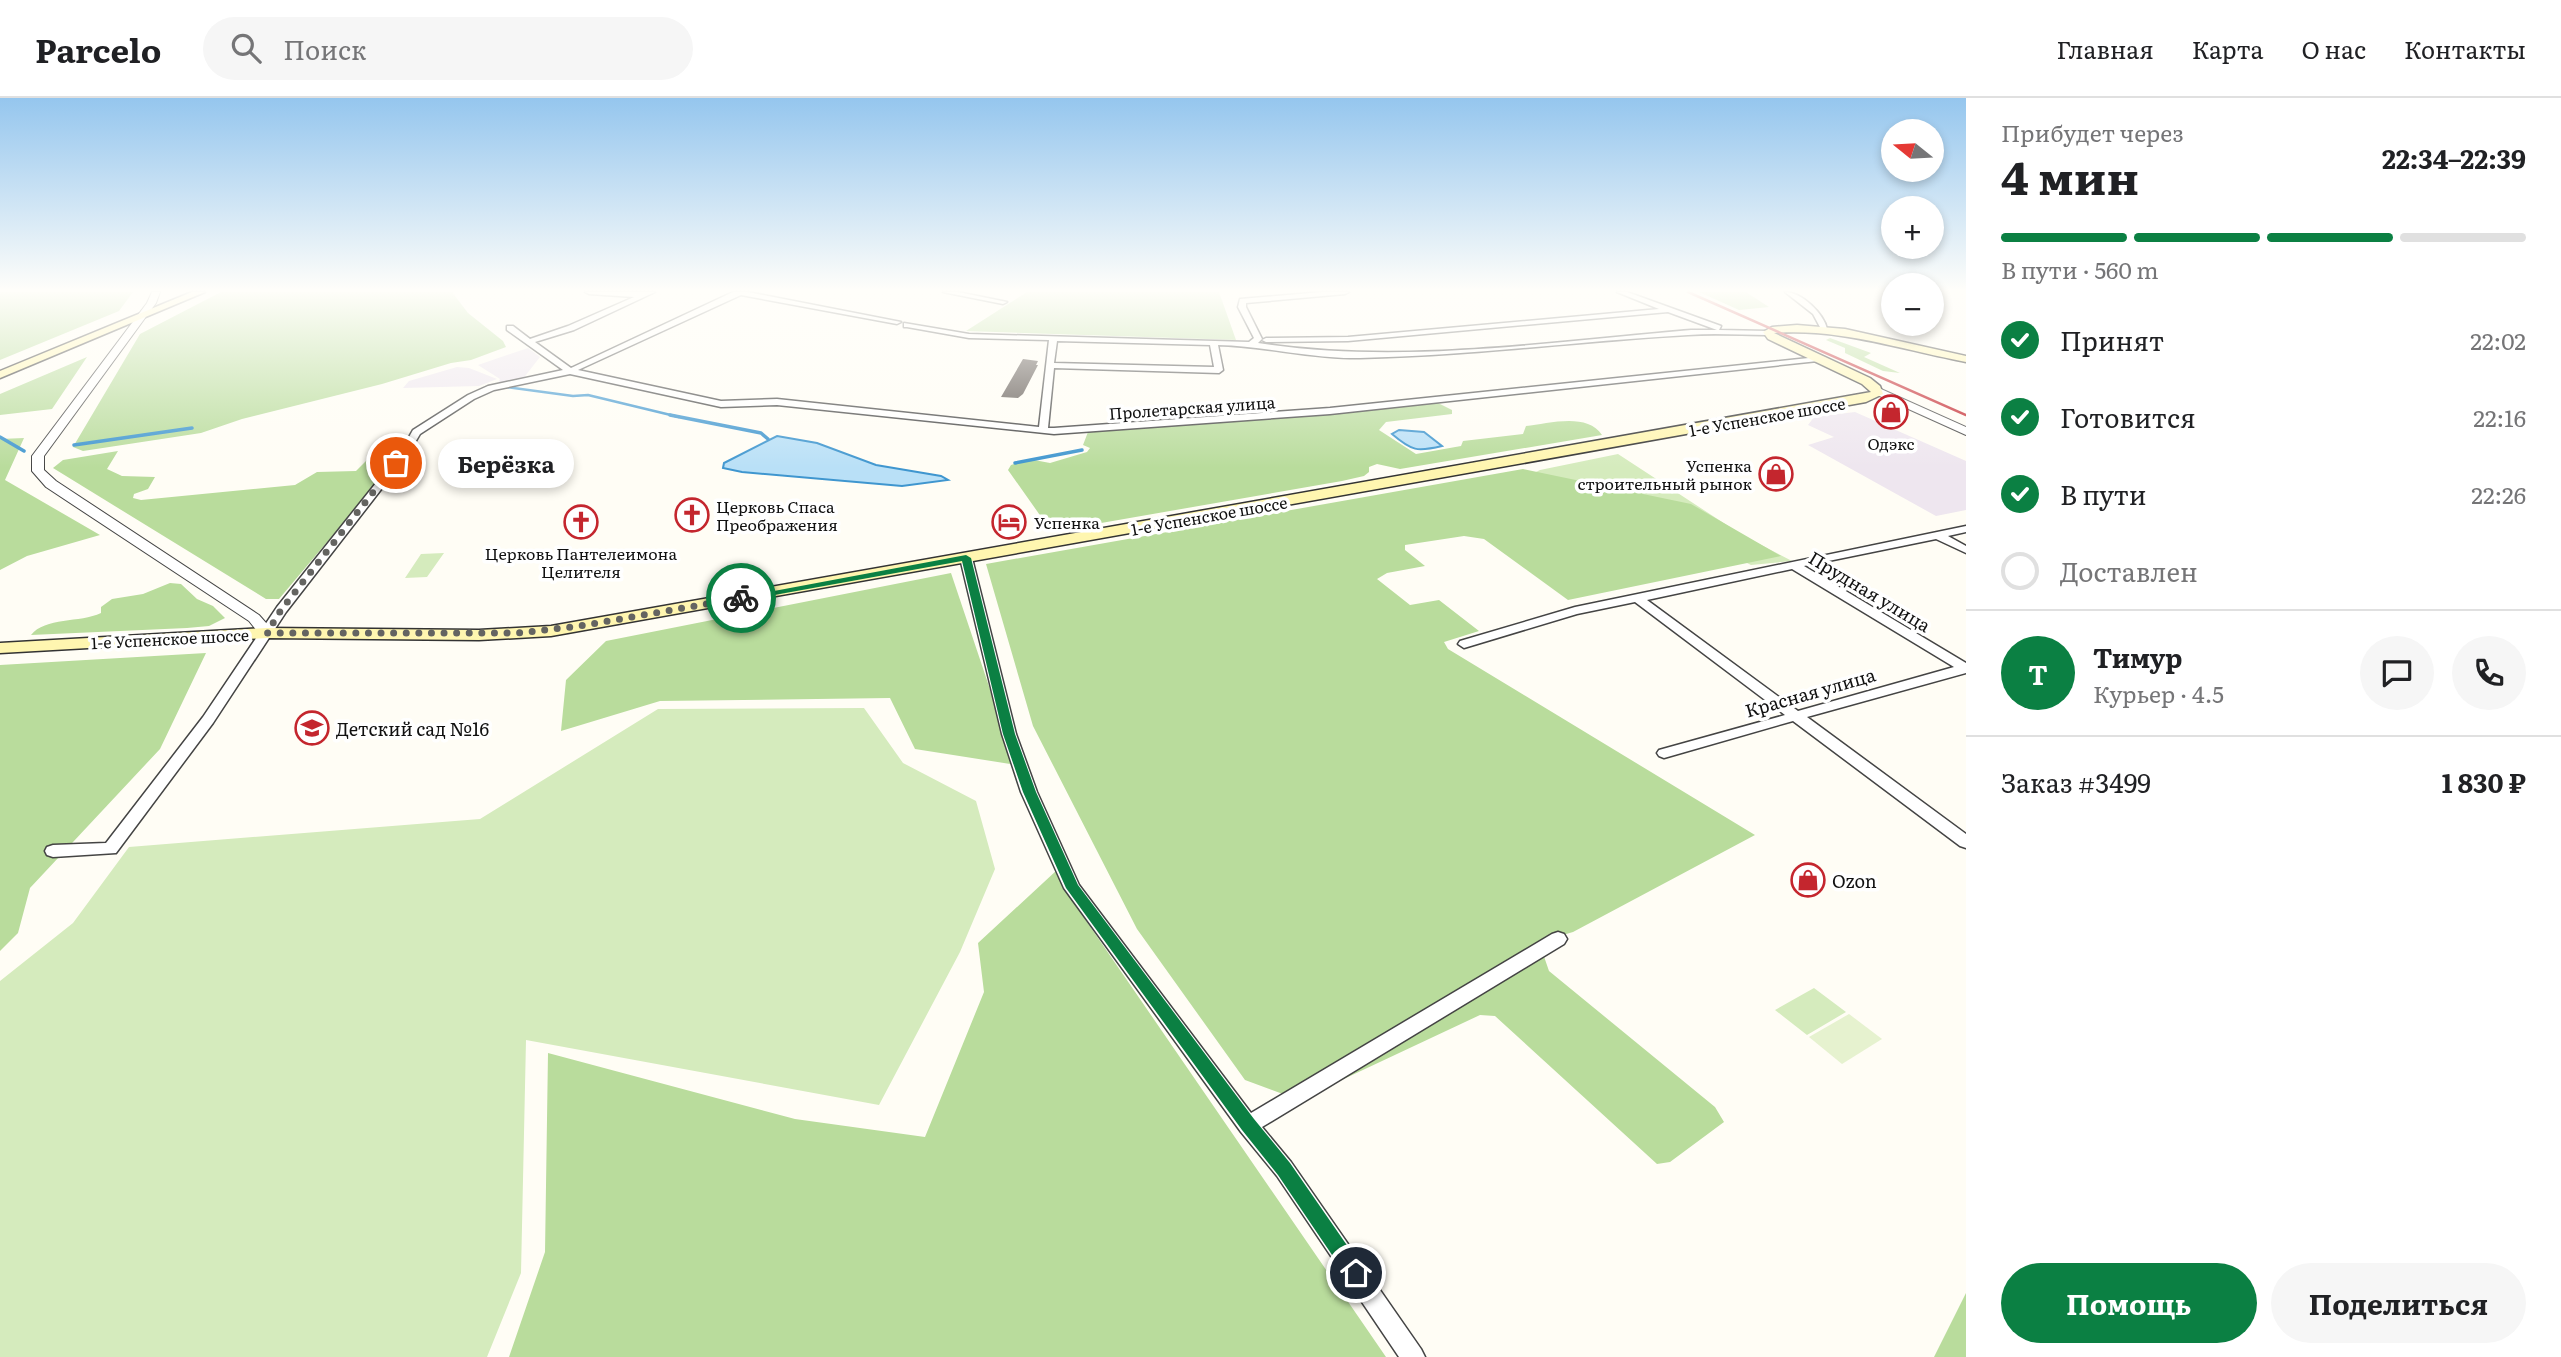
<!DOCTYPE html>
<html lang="ru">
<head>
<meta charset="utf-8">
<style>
	body { margin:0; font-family:Literata,serif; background:#f6f6f6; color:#202124; height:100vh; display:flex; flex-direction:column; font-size:26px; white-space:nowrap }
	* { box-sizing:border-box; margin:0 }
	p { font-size:23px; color:#757577 }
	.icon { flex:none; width:38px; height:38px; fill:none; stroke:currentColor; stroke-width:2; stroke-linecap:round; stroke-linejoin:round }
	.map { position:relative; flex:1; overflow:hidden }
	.drawer { display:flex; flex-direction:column; background:#fff; width:595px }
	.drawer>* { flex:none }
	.needle { width:46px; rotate:288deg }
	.buttons { position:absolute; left:1881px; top:21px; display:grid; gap:14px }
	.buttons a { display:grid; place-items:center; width:63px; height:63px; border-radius:50%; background:#fff; box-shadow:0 4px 10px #0003; font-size:35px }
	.pin { position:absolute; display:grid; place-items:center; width:60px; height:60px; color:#fff; margin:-30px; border:4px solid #fff; border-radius:50%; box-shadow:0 2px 7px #0007 }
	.courier { position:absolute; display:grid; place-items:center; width:70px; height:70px; margin:-35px; border:5px solid #0b8043; border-radius:50%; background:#fff; color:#222; box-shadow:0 2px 9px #0007 }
	.bubble { position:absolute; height:49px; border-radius:24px; background:#fff; box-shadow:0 4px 10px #0003; font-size:23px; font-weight:700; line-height:49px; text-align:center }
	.head em { font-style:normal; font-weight:700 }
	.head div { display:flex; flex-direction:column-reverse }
	.head { display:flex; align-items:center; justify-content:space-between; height:119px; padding:0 35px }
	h1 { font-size:46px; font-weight:700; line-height:52px }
	.bar { display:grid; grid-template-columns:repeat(4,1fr); gap:10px 7px; align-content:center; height:84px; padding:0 35px }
	.bar i { height:9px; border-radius:5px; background:#e0e0e0 }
	.bar .active { background:#0b8043 }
	.bar p { grid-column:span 4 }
	.line { display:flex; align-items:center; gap:18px; padding:0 35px; border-top:2px solid #e0e0e0 }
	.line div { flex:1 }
	.round { display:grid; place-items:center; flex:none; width:74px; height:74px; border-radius:37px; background:#f6f6f6 }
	ol { padding:0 35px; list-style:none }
	li { display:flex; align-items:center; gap:21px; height:77px }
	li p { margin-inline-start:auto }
	li .icon { padding:7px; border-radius:50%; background:#0b8043; color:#fff; stroke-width:4 }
	li:last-child { color:#757577 }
	li i { width:38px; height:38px; border:4px solid #e0e0e0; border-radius:50% }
	.primary-button { display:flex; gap:14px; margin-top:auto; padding:14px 35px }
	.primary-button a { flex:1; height:80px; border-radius:42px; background:#0b8043; color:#fff; font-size:28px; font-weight:700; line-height:80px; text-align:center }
	.primary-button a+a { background:#f6f6f6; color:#202124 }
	header { display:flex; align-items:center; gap:42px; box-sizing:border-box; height:98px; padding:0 35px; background:#fff; border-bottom:2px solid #e0e0e0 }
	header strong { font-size:33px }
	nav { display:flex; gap:38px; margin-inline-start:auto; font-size:24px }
	.search { width:490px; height:63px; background:#f6f6f6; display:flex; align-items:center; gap:18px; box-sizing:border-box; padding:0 24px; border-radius:38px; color:#757577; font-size:26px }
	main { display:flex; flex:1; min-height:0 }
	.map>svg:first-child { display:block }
	.industrial { fill:#eee6ef }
	.green { fill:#d5ebbd }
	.forest { fill:#b9dc9c }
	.pitch { fill:#e6f2cf }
	.water { fill:#b9e0f7; stroke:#3f96cf; stroke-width:2 }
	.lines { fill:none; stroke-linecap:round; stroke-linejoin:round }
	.stream-far1 { stroke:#3f96cf; stroke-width:2.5 }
	.stream { stroke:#3f96cf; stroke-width:3.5 }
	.building { fill:#5a524d }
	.minor-casing { stroke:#444; stroke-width:3 }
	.tertiary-casing { stroke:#444; stroke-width:2 }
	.secondary-casing { stroke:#333; stroke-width:3 }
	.minor { fill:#fff; fill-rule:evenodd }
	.tertiary { fill:#fff; fill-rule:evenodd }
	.secondary { fill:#fff6b0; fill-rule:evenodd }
	.rail { stroke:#c4262e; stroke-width:2.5 }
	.route { fill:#0b8043 }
	.done { stroke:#646461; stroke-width:7; stroke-dasharray:0 12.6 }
	.labels { text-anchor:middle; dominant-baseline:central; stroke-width:7; stroke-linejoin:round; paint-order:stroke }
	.far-street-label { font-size:16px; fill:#111; stroke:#fff }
	.far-poi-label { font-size:16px; fill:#111; stroke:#fff }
	.street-label { font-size:18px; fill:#111; stroke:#fff }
	.poi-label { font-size:18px; fill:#111; stroke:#fff; text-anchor:start }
</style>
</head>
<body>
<header>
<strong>Parcelo</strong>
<div class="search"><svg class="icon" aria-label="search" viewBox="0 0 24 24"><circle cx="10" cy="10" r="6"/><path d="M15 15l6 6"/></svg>Поиск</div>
<nav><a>Главная</a><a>Карта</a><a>О нас</a><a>Контакты</a></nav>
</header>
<main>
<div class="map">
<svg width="1966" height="1259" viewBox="0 0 1966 1259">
	<rect width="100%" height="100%" fill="#fffdf5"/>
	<path class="industrial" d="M528 250 540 259 522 282 498 285 500 281 478 267Z
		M457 269 469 270 497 281 479 288 403 290 409 283Z
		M1855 314 1966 363V412L1936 418 1808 347 1834 339 1808 327 1814 319Z"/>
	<path class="green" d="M1618 356 1742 437 1792 463 1751 467 1634 408 1522 381 1540 372Z
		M444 455 427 479 405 480 421 456Z
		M864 610 903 665 976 703 995 771 960 854 879 1007 526 942 521 1175 487 1259H0V883L73 825 129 749 480 721 658 611Z
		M1814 890 1846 914 1807 937 1775 912Z"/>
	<path class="forest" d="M0 194H140H133L119 213 0 262Z
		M221 194H452L468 215 503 243 506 249 471 262 451 265 382 286 242 321 201 335 83 353 73 349 140 236Z
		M1027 194H1219L1236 242 966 233Z
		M1699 194H1746L1769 209 1739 212Z
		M1830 240 1871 255 1864 259 1900 275 1883 273 1845 255V250L1826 242Z
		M87 259 52 311 0 317V296Z
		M1436 304 1452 312V316L1386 324 1379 332 1416 356 1461 348 1463 343 1523 336 1526 328C1548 326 1587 314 1602 337L1400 371 1377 366 1369 369V374L1364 378 1342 383 1061 432 1049 430 1008 372 1011 367 1029 361 1050 365 1087 354 1090 350 1083 347 1088 334 1335 316Z
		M24 340 5 382 100 437 27 458 0 472V341Z
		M118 353 107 371 122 378 155 379 148 391 134 396 133 400 141 402 295 387 317 374 356 373 372 357 383 361H397L279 501H266L53 370 63 362Z
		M1523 371 1691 406 1781 458 1568 502 1484 441 1464 438 1405 447V452L1425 468 1387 475 1377 481 1410 507 1439 502 1479 533 1444 544 1448 551 1755 737 1573 834 1539 844 1549 873 1715 1009 1724 1024 1670 1064 1657 1066 1495 918 1480 917 1299 1002 1245 982 1137 831 1033 628 986 466Z
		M951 475 1005 636 1023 668 915 651 890 600 660 603 561 633 566 582 606 543Z
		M170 485 181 486 197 501 213 508 225 520 209 528 187 530 31 537C45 519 80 525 101 515V509L112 501 143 496Z
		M206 555 160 651 30 790 18 835 0 853V567Z
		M1057 772 1087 824 1386 1259H509L545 1154 548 955 795 1021 925 1039 984 894 978 845Z
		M1966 1195V1259H1934Z"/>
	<path class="pitch" d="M1849 916 1882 941 1842 966 1809 939Z"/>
	<path class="water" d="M1399 332 1424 334 1442 348C1417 354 1412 353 1392 336Z
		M777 338 817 345 876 367 941 378 948 382 902 388 742 374 723 370 724 365Z"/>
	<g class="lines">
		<path class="stream-far1" d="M506 289 573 298 588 297 679 319"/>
		<path class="stream" d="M670 317 761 335 768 341
			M0 339 24 353
			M74 347 192 330
			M1015 365 1082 352"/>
	</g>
	<path class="building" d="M1023 261 1038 263 1036 267H1038L1023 296 1018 300 1001 299Z
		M687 406H693L704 412 703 423 680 424 681 412Z"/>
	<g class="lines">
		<defs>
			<path id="minor" d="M585 194H655L574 232 535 244 571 270 733 194H748L901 224 897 226 741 197 578 272 721 303 777 301 1039 329 1049 242 969 240 907 229H904V225L969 236 1249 244 1254 240 1238 209 1240 201 1322 194H1349L1345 196 1246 205V209L1262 241 1258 245C1399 267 1549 244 1691 232H1717L1668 214 1348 243 1266 244 1262 242 1266 240 1348 239 1659 211 1617 194H1627L1721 228 1719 232 1768 233 1772 235 1768 237C1742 237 1715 235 1688 237 1579 243 1470 258 1360 260 1312 261 1265 248 1218 247L1223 272 1219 275 1054 270 1048 330H1054L1330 310 1818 259 1822 261 1818 263 1330 316 1054 336 777 307 721 309 570 276 494 292 474 301 420 336 407 358 286 514 213 625 116 755 53 759 47 757 45 753 47 749 53 747 106 745 203 619 277 509 400 355 413 332 468 297 488 288 563 272 507 232V228H513L530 241 568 228 634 199 589 196ZM1057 243 1210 247 1214 269 1054 265Z
				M943 194H958L1007 204 1003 206Z
				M1785 194C1802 194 1824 216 1827 231H1821L1813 216Z
				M1966 428V434L1948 438 1966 448V455L1936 441 1804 468 1966 565V575L1807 619 1966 736V750L1960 748 1793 623 1664 660 1659 658 1657 655 1659 652 1785 617 1635 504 1577 516 1464 550 1458 546 1460 543 1575 509ZM1792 471 1954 569 1798 613 1647 502Z
				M966 457 972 460 1016 636 1037 694 1079 787 1251 1015 1552 836 1558 834 1564 836 1567 841 1564 846 1262 1029 1291 1064 1421 1251 1425 1259H1399L1277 1078 1241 1034 1064 790 1021 694 1002 636 960 460Z"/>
			<path id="tertiary" d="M152 194H160L156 205 44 358V372L56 383 259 517 275 535 273 538H261L249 523 46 389 32 373V358L147 205Z
				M1873 291H1881L1966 329V337L1873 295Z"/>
			<path id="secondary" d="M192 194H205L0 280V273Z
				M1797 227 1845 231 1966 258V264C1902 252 1841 230 1774 235L1870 280 1880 288 1883 296 1866 304 551 538 479 542 267 540 0 555V545L267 530 479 532 551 528 1871 294 1862 286 1768 241 1763 234 1772 229Z"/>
		</defs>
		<use href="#minor" class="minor-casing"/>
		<use href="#tertiary" class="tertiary-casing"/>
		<use href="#secondary" class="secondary-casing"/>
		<use href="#minor" class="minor"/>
		<use href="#tertiary" class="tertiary"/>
		<use href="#secondary" class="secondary"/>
		<path class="rail" d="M1688 194 1966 317"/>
	</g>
	<linearGradient id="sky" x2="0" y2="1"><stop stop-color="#95c6ee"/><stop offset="0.52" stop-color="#fffefa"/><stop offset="1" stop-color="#fffefa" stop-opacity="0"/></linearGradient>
	<rect width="1966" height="370" fill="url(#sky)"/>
	<path class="route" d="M966 457 971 460 1015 636 1036 694 1078 787 1254 1021 1290 1065 1362 1169 1365 1175 1362 1182 1356 1185 1349 1182 1278 1077 1242 1032 1066 790 1023 694 1003 636 962 463 741 503 736 500Z"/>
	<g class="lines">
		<path class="done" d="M396 365 281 512 267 535H518L580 528 741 500"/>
	</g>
	<defs>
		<symbol id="shop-ring" viewBox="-11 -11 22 22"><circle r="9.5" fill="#fff" stroke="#c4262e" stroke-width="1.5"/><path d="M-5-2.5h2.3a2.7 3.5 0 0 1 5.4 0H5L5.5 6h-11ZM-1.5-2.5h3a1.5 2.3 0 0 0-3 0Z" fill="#c4262e"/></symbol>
		<symbol id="church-ring" viewBox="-11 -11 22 22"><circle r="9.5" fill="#fff" stroke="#c4262e" stroke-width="1.5"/><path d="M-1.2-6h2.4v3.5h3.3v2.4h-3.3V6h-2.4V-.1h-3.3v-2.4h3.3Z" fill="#c4262e"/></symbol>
		<symbol id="hotel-ring" viewBox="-11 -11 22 22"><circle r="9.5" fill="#fff" stroke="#c4262e" stroke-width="1.5"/><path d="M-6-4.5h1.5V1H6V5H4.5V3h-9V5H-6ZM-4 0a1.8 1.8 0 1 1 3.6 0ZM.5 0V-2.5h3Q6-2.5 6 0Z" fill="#c4262e"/></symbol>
		<symbol id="school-ring" viewBox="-11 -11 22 22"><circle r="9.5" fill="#fff" stroke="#c4262e" stroke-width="1.5"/><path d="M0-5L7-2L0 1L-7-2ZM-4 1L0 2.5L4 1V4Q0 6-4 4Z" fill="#c4262e"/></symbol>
	</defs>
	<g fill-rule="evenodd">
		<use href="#shop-ring" x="1872" y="295" width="38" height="38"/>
		<use href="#shop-ring" x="1757" y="357" width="38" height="38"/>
		<use href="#church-ring" x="673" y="398" width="38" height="38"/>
		<use href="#church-ring" x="562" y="405" width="38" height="38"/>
		<use href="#hotel-ring" x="990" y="405" width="38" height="38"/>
		<use href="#school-ring" x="293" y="611" width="38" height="38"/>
		<use href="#shop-ring" x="1789" y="763" width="38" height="38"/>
	</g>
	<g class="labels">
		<g class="far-street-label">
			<text transform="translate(1192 309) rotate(-4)">Пролетарская улица</text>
			<text transform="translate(1767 318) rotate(-10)">1-е Успенское шоссе</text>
			<text transform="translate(1209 417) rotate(-10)">1-е Успенское шоссе</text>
			<text transform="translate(170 540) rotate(-3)">1-е Успенское шоссе</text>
		</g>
		<g class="far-poi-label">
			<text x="1891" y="345">Одэкс</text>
			<text x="1752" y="367" text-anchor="end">Успенка<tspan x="1752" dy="18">строительный рынок</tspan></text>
			<text x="716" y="408" text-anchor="start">Церковь Спаса<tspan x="716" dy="18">Преображения</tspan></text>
			<text x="1034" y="424" text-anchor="start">Успенка</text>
			<text x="581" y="455">Церковь Пантелеимона<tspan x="581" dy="18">Целителя</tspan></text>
		</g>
		<g class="street-label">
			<text transform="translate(1870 493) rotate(31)">Прудная улица</text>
			<text transform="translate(1810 594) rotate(-16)">Красная улица</text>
		</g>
		<g class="poi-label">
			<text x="336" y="630">Детский сад №16</text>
			<text x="1832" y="782">Ozon</text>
		</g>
	</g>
</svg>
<div class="buttons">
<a><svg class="needle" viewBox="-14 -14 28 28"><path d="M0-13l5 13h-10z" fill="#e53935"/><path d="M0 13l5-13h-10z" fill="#757577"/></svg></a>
<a>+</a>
<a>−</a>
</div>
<div class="pin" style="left:396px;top:365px;background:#ea580c"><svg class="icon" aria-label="bag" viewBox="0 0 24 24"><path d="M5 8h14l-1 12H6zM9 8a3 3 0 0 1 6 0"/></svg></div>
<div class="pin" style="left:1356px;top:1175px;background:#1f2937"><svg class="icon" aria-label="home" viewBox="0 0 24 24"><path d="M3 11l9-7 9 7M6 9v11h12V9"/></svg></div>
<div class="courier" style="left:741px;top:500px"><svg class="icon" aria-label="bike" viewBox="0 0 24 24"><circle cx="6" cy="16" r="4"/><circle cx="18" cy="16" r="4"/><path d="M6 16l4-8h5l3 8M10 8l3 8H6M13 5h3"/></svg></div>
<div class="bubble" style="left:438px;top:341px;width:136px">Берёзка</div>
</div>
<section class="drawer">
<div class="head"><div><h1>4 мин</h1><p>Прибудет через</p></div><em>22:34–22:39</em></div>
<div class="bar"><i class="active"></i><i class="active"></i><i class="active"></i><i></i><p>В пути · 560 m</p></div>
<ol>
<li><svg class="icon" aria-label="check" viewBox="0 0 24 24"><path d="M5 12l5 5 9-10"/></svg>Принят<p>22:02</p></li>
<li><svg class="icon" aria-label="check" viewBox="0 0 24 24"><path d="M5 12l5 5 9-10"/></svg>Готовится<p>22:16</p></li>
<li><svg class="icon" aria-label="check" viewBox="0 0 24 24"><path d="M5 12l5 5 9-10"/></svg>В пути<p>22:26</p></li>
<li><i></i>Доставлен</li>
</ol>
<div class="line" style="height:126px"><b class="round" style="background:#0b8043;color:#fff">Т</b><div><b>Тимур</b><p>Курьер · 4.5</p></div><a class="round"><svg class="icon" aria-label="chat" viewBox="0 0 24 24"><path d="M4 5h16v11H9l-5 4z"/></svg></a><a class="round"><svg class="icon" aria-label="phone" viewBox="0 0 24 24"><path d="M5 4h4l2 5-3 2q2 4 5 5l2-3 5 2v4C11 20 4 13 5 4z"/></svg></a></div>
<div class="line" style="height:91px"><div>Заказ #3499</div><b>1 830 ₽</b></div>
<div class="primary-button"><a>Помощь</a><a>Поделиться</a></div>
</section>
</main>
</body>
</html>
